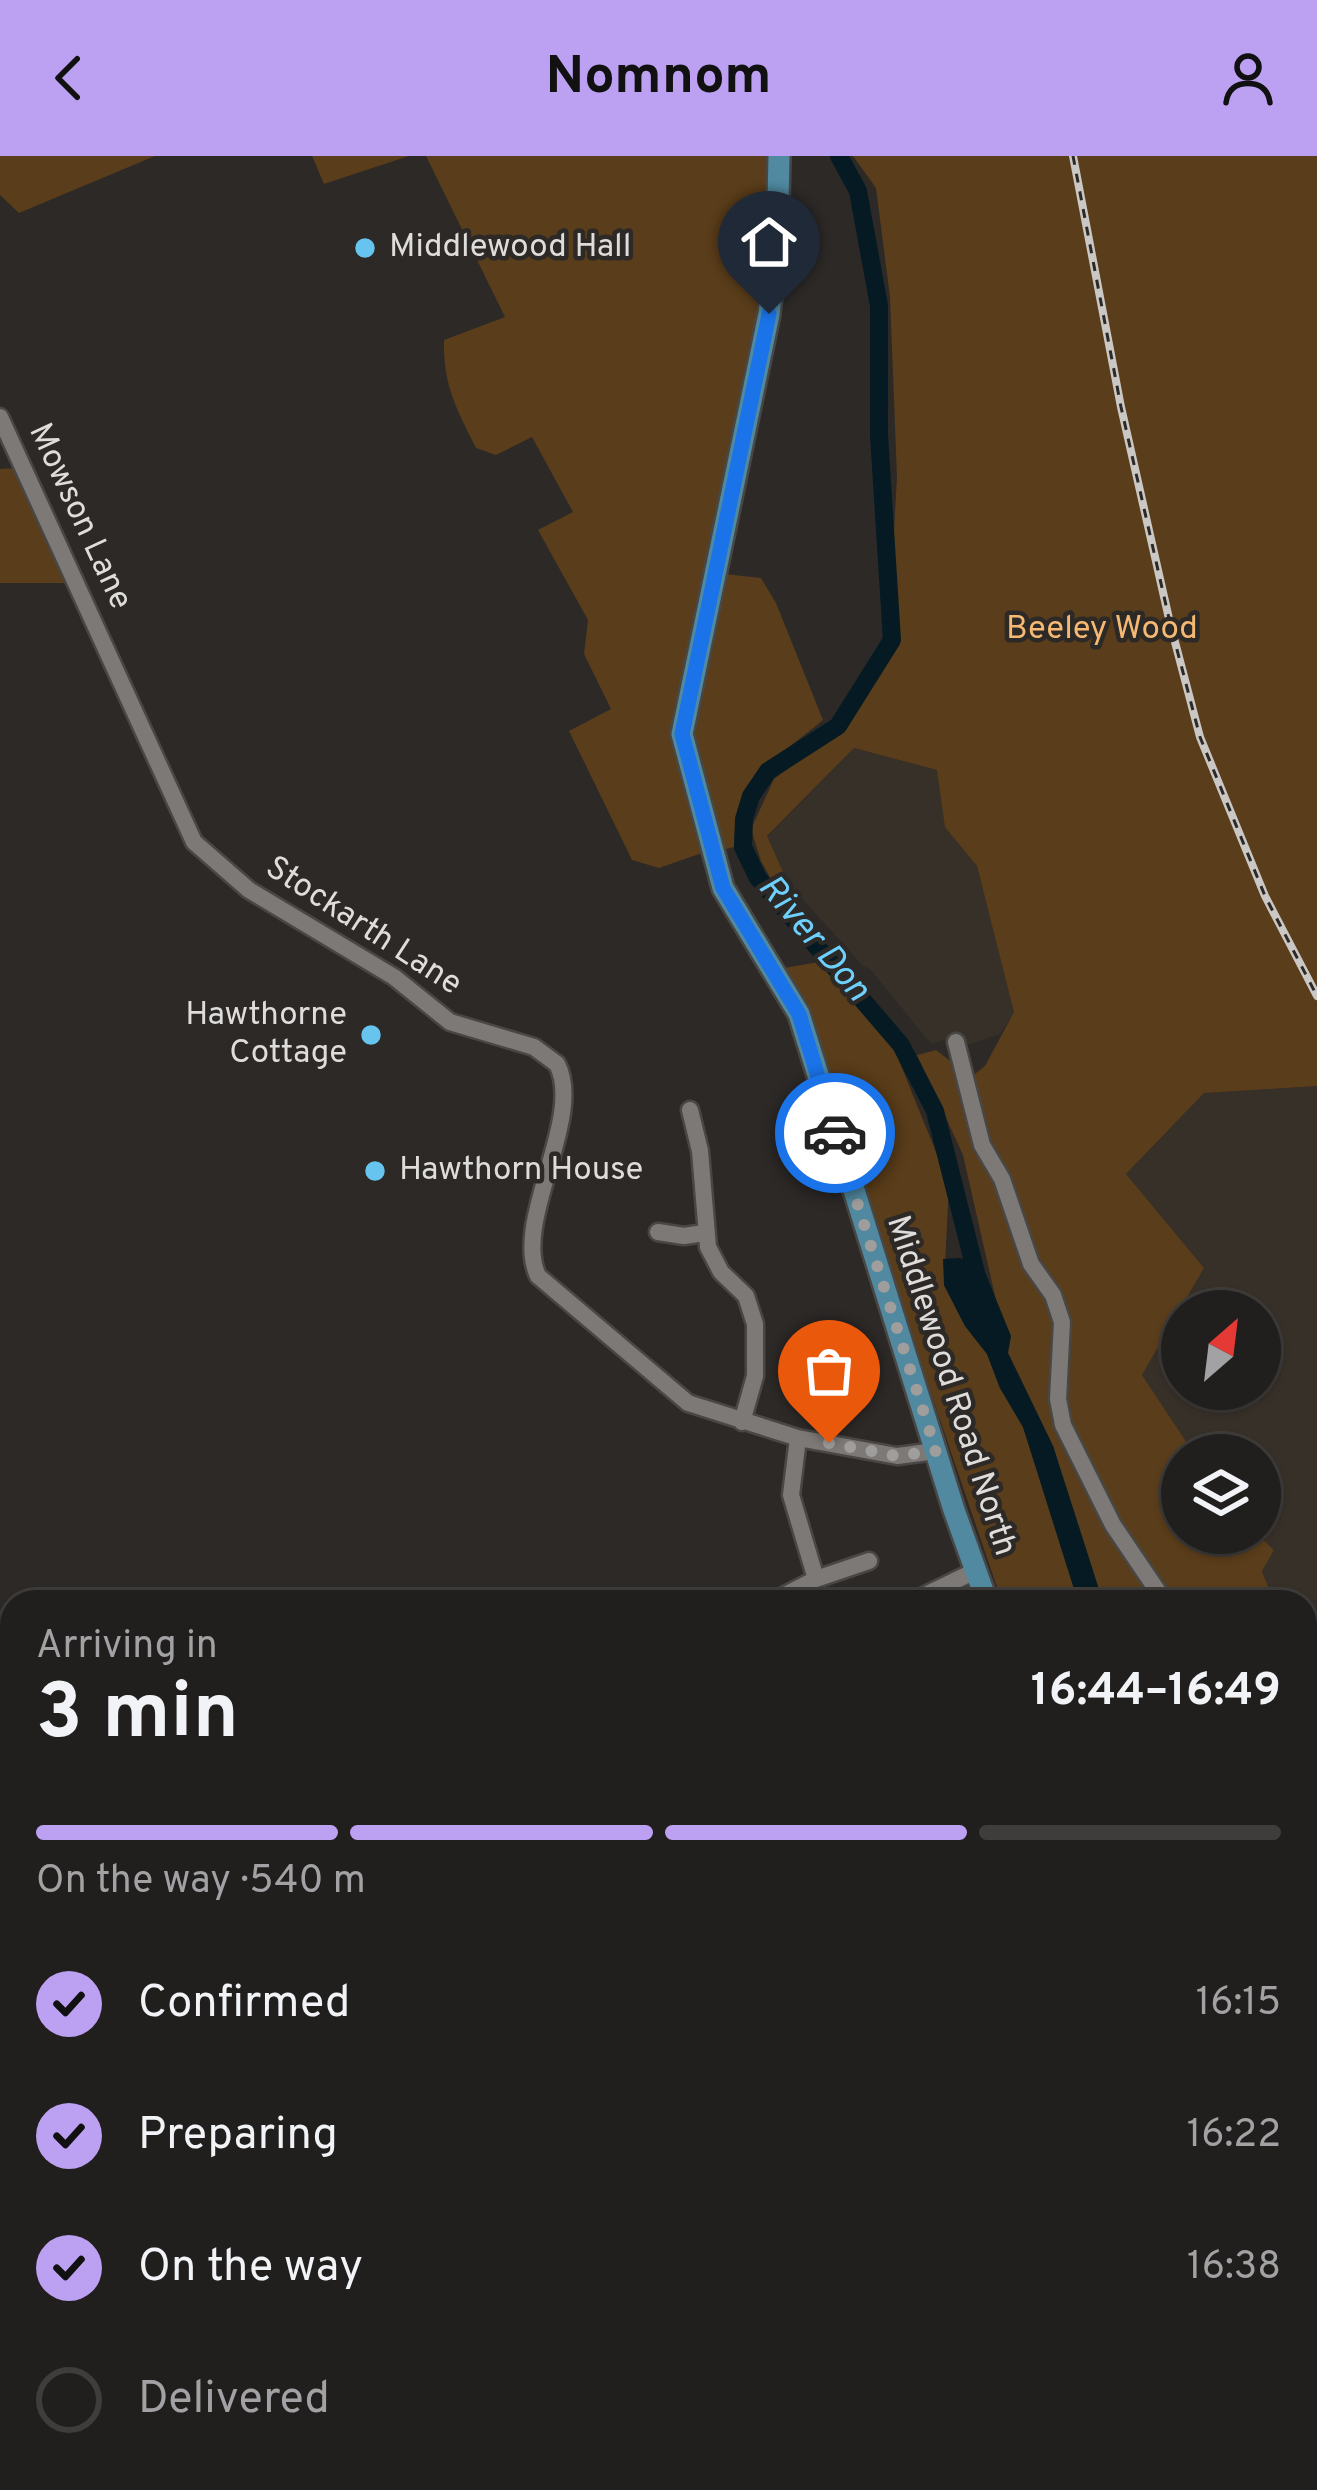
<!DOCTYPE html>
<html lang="en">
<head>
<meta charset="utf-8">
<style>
	body { margin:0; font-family:Overpass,sans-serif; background:#292726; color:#f1f3f6; height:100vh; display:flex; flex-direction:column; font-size:45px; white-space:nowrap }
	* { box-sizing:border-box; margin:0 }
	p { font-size:39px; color:#a2a2a4 }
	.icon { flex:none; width:66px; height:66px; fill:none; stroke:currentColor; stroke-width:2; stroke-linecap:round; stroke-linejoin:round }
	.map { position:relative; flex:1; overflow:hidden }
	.details { position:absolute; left:0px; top:1434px; width:1317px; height:900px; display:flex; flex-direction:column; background:#211f1d; border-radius:36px 36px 0 0; box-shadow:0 3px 9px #0004,0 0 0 3px #3e3d3b }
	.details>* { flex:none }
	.needle { width:78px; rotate:28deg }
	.tools { position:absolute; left:1161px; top:1134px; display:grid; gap:24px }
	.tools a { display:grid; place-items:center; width:120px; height:120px; border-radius:50%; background:#211f1d; box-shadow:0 3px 9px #0004,0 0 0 3px #3e3d3b; font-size:60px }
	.pin { position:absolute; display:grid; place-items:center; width:102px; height:102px; color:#fff; margin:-123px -51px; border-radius:50% 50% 50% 0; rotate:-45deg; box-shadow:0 0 12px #0007 }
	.pin .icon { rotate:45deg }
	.courier { position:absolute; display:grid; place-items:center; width:120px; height:120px; margin:-60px; border:9px solid #1a73e8; border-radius:50%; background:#fff; color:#222; box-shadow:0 3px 15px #0007 }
	.head em { font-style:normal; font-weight:700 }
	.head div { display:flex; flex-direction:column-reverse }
	.head { display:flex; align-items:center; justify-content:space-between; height:204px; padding:0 36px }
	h1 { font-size:78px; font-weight:700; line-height:90px }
	.bar { display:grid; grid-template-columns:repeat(4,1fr); gap:18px 12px; align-content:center; height:144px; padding:0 36px }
	.bar i { height:15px; border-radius:9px; background:#3e3d3b }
	.bar .active { background:#bca0f2 }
	.bar p { grid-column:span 4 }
	ol { padding:0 36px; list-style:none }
	li { display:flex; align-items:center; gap:36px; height:132px }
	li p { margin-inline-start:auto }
	li .icon { padding:12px; border-radius:50%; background:#bca0f2; color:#111; stroke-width:4 }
	li:last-child { color:#a2a2a4 }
	li i { width:66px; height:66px; border:6px solid #3e3d3b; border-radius:50% }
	header { display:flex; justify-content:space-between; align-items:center; height:156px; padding:0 36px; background:#bca0f2; color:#111; font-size:54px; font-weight:700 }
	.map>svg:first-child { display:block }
	.built { fill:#373029; fill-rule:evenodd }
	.green { fill:#5a3d1a }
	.water { fill:#051a23 }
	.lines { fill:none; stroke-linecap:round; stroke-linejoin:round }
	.stream { stroke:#051a23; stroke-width:3 }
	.river { stroke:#051a23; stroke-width:18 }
	.minor-casing { stroke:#494745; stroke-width:21 }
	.major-casing { stroke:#494745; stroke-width:26 }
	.minor { stroke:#7d7976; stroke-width:16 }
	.major { stroke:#5089a0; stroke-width:21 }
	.rail-casing { stroke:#cac7c5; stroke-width:8 }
	.rail { stroke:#2c2927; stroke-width:3; stroke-dasharray:9; stroke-linecap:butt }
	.done { stroke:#a09e9c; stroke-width:12; stroke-dasharray:0 21.6 }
	.route { stroke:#1a73e8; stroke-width:15 }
	.poi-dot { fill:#67c4ef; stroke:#2c2927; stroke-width:4.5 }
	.labels { text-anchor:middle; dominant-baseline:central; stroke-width:9; stroke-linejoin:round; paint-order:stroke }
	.poi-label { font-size:33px; fill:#dfdddb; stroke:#2c2927; text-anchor:start }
	.street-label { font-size:33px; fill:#dfdddb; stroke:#2c2927 }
	.park-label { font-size:33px; fill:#f6b973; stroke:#2c2927 }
	.water-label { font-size:36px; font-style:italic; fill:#6ed0fd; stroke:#2c2927 }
</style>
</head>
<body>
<header><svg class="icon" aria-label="back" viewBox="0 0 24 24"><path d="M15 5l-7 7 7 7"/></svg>Nomnom<svg class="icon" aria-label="person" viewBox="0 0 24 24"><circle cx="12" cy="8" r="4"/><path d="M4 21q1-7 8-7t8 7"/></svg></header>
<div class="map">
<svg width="1317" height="2334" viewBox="0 0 1317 2334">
	<rect width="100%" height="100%" fill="#2c2927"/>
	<path class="built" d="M854 592 937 614 957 684 977 710 1007 823 1015 856 1000 878 961 891 956 880 931 888 870 813 863 810 788 727 767 681Z
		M1317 930V1513L1305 1499V1446H1274L1262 1414 1274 1394 1256 1377H1260V1299H1195L1142 1219 1204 1112 1126 1018 1204 937ZM1182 1155H1260V1233H1182Z"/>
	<path class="green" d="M0 0H155L19 57 0 39Z
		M312 0H409L324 28Z
		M426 0H769L765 127 676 548 673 585 705 696 659 712 632 704 569 575 611 553 584 498 588 464 538 374 573 356 532 281 496 299 476 292C456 252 443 229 444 184L505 161Z
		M853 0H1317V930L1204 937 1126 1018 1204 1112 1142 1219 1195 1299H1182V1377H1256L1274 1394 1262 1415 1274 1446H1103L1053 1290 1008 1197 963 999 917 899 936 894 971 921 985 910 1014 856 977 710 945 671 937 614 854 592 767 680 788 727 771 723 761 705 751 673 774 623 818 590 878 519 890 449 897 321 890 141 876 32Z
		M17 312 71 427H0V313Z
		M725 418 761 422 776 447 823 564C775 604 736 621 734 691L719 695 689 585Z
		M819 806 895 895 949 1028 944 1129 965 1170 987 1198 1000 1232 1023 1271 1075 1432 1069 1446H1002L902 1152 812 860 784 812Z
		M1305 1499 1317 1514V1807L1305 1783Z
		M12 1676V1800L0 1772V1678Z
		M0 1817 12 1869V1995L0 1985Z
		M1305 1836 1317 1851V2116L1305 2122Z
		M1317 2125 1310 2140 1317 2172V2302L1305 2280V2131Z
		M836 2322H975L983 2334H834Z"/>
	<path class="water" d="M960 1102 982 1109 1011 1180 1008 1197 1053 1290 1103 1446H1078L1023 1271 1000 1232 987 1198 965 1170 944 1129 943 1103Z"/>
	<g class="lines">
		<path class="stream" d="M0 1848 2 1849"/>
		<path class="river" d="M839 0 858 35 879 150V279L892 484 838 570 768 615 751 640 744 663 743 691 758 722 901 889 935 955 994 1188"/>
		<defs>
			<path id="minor" d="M0 261 194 686 249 734 394 821 450 866 534 891 557 908C585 961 512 1066 538 1120L688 1247 798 1282 897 1300 936 1295
				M956 886 982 989 1002 1023 1031 1108 1053 1139 1062 1166 1058 1243 1063 1269 1113 1369 1165 1446
				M690 954 700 995 708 1091 721 1116 746 1140 755 1168V1220L742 1266
				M658 1076 684 1080 704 1077
				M798 1282 791 1339 816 1423
				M777 1443 816 1423 869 1405
				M911 1446 975 1415
				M1305 1657 1317 1666
				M0 1792 12 1820
				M170 2322 172 2334
				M408 2322 419 2334
				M547 2322 553 2334
				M712 2322V2334
				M984 2322 998 2334
				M1170 2322 1177 2334
				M327 2334 328 2322
				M455 2334 463 2322
				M1084 2334 1093 2322"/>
			<path id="major" d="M779 0 777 88 769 158 682 578 723 732 799 858 954 1354 987 1446
				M1305 2302 1313 2334"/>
		</defs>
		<use href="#minor" class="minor-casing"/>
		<use href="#major" class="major-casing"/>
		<use href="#minor" class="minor"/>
		<use href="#major" class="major"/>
		<defs>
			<path id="rail" d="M1073 0 1121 251 1170 467 1200 581 1265 740 1317 840"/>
		</defs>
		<use href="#rail" class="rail-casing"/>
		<use href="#rail" class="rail"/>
	</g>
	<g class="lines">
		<path class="done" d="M829 1287 897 1300 936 1295 835 977"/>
		<path class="route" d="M769 158 682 578 723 732 799 858 835 977"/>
	</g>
	<g class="poi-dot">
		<circle cx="365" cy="92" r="12"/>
		<circle cx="371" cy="879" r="12"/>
		<circle cx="375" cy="1015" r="12"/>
	</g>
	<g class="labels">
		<g class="poi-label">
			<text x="389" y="92">Middlewood Hall</text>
			<text x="347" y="860" text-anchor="end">Hawthorne<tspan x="347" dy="38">Cottage</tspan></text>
			<text x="399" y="1015">Hawthorn House</text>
		</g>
		<g class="street-label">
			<text transform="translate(79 361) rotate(65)">Mowson Lane</text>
			<text transform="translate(363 771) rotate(33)">Stockarth Lane</text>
			<text transform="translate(950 1230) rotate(72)">Middlewood Road North</text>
		</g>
		<g class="park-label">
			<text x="1102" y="474">Beeley Wood</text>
		</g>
		<g class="water-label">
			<text transform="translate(813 783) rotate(50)">River Don</text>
		</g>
	</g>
</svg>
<div class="tools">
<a><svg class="needle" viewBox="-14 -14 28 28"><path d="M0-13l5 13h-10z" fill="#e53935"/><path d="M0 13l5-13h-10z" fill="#a2a2a4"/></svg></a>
<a><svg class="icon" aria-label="layers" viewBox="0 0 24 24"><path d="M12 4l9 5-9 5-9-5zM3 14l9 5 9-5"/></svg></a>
</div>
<div class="pin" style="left:829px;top:1287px;background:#ea580c"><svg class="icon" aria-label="bag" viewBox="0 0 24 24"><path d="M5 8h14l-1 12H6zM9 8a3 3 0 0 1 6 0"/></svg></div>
<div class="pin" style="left:769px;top:158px;background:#1f2937"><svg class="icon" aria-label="home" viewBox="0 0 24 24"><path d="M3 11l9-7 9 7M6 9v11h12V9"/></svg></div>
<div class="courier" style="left:835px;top:977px"><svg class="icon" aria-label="car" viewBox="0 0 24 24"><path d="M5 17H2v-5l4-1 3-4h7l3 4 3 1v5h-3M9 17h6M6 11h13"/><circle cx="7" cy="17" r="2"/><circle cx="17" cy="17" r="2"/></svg></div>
<section class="details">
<div class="head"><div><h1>3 min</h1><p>Arriving in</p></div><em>16:44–16:49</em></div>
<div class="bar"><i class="active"></i><i class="active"></i><i class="active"></i><i></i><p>On the way · 540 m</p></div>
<ol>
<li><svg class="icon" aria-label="check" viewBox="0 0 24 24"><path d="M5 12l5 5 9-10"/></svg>Confirmed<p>16:15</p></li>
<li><svg class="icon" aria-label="check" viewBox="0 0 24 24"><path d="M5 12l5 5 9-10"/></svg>Preparing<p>16:22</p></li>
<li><svg class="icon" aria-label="check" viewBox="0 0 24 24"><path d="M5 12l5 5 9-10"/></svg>On the way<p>16:38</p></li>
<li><i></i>Delivered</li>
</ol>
</section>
</div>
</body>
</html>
